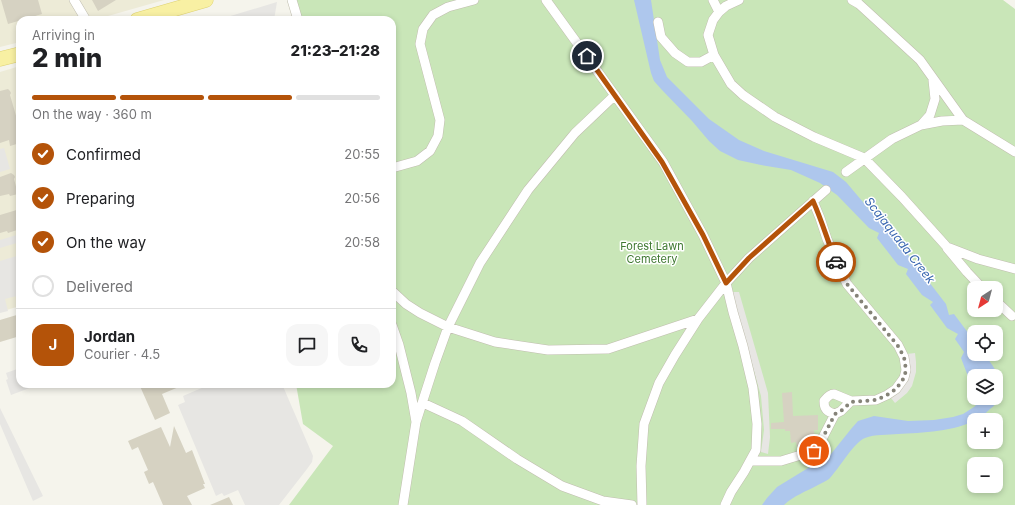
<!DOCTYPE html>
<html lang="en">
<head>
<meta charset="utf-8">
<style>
	body { margin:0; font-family:Inter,sans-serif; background:#f6f6f6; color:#202124; height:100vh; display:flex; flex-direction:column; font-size:15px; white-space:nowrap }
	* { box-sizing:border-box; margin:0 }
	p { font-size:13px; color:#757577 }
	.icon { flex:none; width:22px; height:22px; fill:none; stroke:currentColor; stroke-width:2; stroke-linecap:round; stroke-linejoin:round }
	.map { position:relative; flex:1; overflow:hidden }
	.side { position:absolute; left:16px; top:16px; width:380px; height:372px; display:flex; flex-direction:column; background:#fff; border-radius:12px; box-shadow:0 2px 6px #0003 }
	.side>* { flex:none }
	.needle { width:26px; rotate:216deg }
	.buttons { position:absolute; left:967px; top:281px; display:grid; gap:8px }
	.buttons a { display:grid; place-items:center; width:36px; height:36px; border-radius:8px; background:#fff; box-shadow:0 2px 6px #0003; font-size:20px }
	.pin { position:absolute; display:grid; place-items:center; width:34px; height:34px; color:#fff; margin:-17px; border:2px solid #fff; border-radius:50%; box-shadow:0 1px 4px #0007 }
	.courier { position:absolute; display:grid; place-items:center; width:40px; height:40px; margin:-20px; border:3px solid #b45309; border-radius:50%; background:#fff; color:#222; box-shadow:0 1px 5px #0007 }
	.overview em { font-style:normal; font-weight:800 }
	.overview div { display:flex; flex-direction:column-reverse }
	.overview { display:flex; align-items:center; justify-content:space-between; height:68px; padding:0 16px }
	h1 { font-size:26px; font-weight:800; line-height:30px }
	.bar { display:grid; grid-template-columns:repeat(4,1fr); gap:6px 4px; align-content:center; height:48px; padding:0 16px }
	.bar i { height:5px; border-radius:3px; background:#e0e0e0 }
	.bar .active { background:#b45309 }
	.bar p { grid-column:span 4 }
	.line { display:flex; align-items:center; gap:10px; padding:0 16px; border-top:1px solid #e0e0e0 }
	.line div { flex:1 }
	.round { display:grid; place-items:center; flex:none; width:42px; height:42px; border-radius:12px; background:#f6f6f6 }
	ol { padding:0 16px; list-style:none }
	li { display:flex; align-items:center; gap:12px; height:44px }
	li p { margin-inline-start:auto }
	li .icon { padding:4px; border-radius:50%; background:#b45309; color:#fff; stroke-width:4 }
	li:last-child { color:#757577 }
	li i { width:22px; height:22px; border:2px solid #e0e0e0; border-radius:50% }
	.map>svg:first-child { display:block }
	.education { fill:#edebd7 }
	.green { fill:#c9e6b8; fill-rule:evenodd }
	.parking { fill:#e7e6e3 }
	.water { fill:#aec7ed }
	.building { fill:#d6d2c2 }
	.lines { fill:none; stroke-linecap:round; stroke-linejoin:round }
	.minor-casing { stroke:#c0beaf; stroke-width:10 }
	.primary-casing { stroke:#ddd172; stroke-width:15 }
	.minor { stroke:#fff; stroke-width:9 }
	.primary { stroke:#f8f0a3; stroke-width:14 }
	.done { stroke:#858378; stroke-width:4; stroke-dasharray:0 7.2 }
	.route { stroke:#b45309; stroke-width:5 }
	.labels { text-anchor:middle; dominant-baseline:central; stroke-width:3; stroke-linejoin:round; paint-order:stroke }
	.park-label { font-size:11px; fill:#3e7830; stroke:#fff }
	.water-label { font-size:12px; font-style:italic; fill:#3967b0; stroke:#fff }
</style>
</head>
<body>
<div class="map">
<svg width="1015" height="505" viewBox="0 0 1015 505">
	<rect width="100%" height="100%" fill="#f5f4ec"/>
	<path class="education" d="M0 0H164L94 20H20V42L0 47Z
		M20 66V306L0 312V72Z"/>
	<path class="green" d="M290 0H1003L1015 9V505H289L333 446 303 424 296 384H392V20H295ZM974 288H996V310H974ZM974 332H996V354H974ZM974 376H996V398H974ZM974 420H996V442H974ZM974 464H996V486H974Z"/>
	<path class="parking" d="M277 2 274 20H225L224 18Z
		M4 148 10 169 0 172V149Z
		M20 234V242L0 248V240Z
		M20 255V295L5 299 8 311 0 313V261Z
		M732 292H739L768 393 770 437 768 454 761 452 764 430 761 396Z
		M915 353 916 362V372L912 386 907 393 895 403 891 398 900 391 908 373 910 364 907 354Z
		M20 368V384H40L11 395 6 380 8 379 6 373Z
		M211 384H282L313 456 312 462 307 469 279 505H245L238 490 224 496 222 493 216 496 178 405 185 402 183 396Z
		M0 408 43 496 33 501 0 424Z"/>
	<path class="water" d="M634 0H651L660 60 667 77 709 119 739 140 764 151 833 172 846 182 895 240 898 249 902 247 923 273 925 282H929L946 304 949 315 954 314 969 334 971 343 974 342V354H984C998 372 1013 392 990 409 986 413 981 417 975 420 957 431 921 433 898 434 888 435 875 434 865 438 854 442 839 469 829 479 826 481 822 483 818 485 807 491 793 496 784 505H762L767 498 777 487 831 454 851 429 858 421 874 416 908 421 934 420 953 417 963 414 974 407 983 398H996V376H974V384L969 390V379L961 358 964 352 955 339 958 334 947 328 930 305 933 302 922 295 906 274 908 269 898 265 877 238 879 233 869 228 837 195 820 183 791 170 761 165 738 160 720 151 709 141 692 121 662 90 654 81 651 73Z"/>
	<path class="building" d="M1 0H38L42 14 8 24Z
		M92 0H116L98 11Z
		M8 89 10 91 11 93 10 95 17 119 20 118V143L10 146 9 140 0 143V91Z
		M11 173 14 175 15 177 14 179 18 194 10 196 9 194 0 196V177Z
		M20 209V229L8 233 7 231 0 233V215Z
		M20 314V336L0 342V320Z
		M139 384H186L162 394 170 413 155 420Z
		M792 392 793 416 818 415V430H814L815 440H813V442L810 446 797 447 796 442 791 443 790 431H785V429H771V423L784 422 782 393Z
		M174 426 186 453 192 450 205 484H203L205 488 187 496 192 505H163L153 482 149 484 144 472 148 470 138 447 132 450 128 441 161 427 170 447Z
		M229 497 233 505H210Z"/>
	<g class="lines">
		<defs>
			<path id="minor" d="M74 0 86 20
				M292 0 298 20
				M546 0 663 162 703 235 726 283 733 312 743 346 753 388 757 424 756 450 744 472 731 492 725 505
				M713 0 719 12
				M739 0 726 6 719 12 713 20 708 35 714 55 731 84 743 95 775 117 814 137 864 158 902 197 947 247 978 259 1015 269
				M852 0 859 4 920 60 963 120 1015 152
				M658 22 661 37 675 53 688 62H701L714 55
				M921 125 930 115 935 99 933 80
				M392 168 417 161 430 151 438 136 440 120 420 44 423 29 433 15 448 7 474 0
				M846 172 892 139 921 125 942 121 963 120
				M813 201 820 218 827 239 839 268 847 284 898 345 904 357 906 370 904 378 896 389 887 395 876 400 851 401 834 394C830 394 827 397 824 401 824 409 827 412 835 414L841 411 851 401
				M947 248 967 272 982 288
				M392 291 406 304 420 313 448 327 495 342 548 350 608 349 698 319
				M996 301 1012 316
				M392 325 399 345 411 393 416 422 403 505
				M423 403 462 421 517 459 562 486 603 501 632 505
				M416 422 435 363 448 327 480 263 528 190 575 133 615 95
				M750 461H781L814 451 821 441 835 414
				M642 505 641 466 644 424 659 383 675 355 698 319 726 283 749 258 826 190"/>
			<path id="primary" d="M137 20 206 0
				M0 59 20 54"/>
		</defs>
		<use href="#minor" class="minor-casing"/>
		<use href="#primary" class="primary-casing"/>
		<use href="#minor" class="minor"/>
		<use href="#primary" class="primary"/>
	</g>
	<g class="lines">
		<path class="done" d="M814 451 821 441 835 414 841 411 851 402 876 400 887 395 896 389 904 378 906 370 904 357 898 346 847 284 836 262"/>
		<path class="route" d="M587 56 662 162 703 235 726 283 749 258 813 201C822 221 828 242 836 262"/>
	</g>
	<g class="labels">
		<g class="park-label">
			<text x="652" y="246">Forest Lawn<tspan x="652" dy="13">Cemetery</tspan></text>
		</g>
		<g class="water-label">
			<text transform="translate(900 240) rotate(52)">Scajaquada Creek</text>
		</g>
	</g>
</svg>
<div class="buttons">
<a><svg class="needle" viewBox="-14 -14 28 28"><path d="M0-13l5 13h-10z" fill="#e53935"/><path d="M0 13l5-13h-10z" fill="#757577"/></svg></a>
<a><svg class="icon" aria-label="locate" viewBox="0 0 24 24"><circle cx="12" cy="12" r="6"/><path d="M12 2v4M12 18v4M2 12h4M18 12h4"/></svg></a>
<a><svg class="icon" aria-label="layers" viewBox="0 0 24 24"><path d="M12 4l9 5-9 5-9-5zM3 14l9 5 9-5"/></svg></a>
<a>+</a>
<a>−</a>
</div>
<div class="pin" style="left:814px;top:451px;background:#ea580c"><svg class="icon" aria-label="bag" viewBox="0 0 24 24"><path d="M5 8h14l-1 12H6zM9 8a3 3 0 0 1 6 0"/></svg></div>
<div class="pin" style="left:587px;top:56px;background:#1f2937"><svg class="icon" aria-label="home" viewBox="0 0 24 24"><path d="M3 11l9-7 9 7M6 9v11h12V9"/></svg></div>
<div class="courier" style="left:836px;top:262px"><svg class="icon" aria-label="car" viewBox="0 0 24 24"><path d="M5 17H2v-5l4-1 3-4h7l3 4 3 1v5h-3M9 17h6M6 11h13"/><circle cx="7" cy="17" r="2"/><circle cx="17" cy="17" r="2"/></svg></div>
<section class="side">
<div class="overview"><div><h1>2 min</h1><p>Arriving in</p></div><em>21:23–21:28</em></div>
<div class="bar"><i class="active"></i><i class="active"></i><i class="active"></i><i></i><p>On the way · 360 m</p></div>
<ol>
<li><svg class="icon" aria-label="check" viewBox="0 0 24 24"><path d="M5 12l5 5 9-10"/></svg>Confirmed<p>20:55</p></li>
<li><svg class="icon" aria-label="check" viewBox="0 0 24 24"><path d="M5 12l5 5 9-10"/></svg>Preparing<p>20:56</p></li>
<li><svg class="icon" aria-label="check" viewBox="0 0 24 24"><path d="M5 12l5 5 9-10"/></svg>On the way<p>20:58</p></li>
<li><i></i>Delivered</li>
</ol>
<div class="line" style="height:72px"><b class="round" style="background:#b45309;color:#fff">J</b><div><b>Jordan</b><p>Courier · 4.5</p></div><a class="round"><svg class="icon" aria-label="chat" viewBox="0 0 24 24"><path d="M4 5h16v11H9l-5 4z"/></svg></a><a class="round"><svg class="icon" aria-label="phone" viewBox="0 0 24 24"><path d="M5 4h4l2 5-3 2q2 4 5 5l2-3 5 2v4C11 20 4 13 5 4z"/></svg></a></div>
</section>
</div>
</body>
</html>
